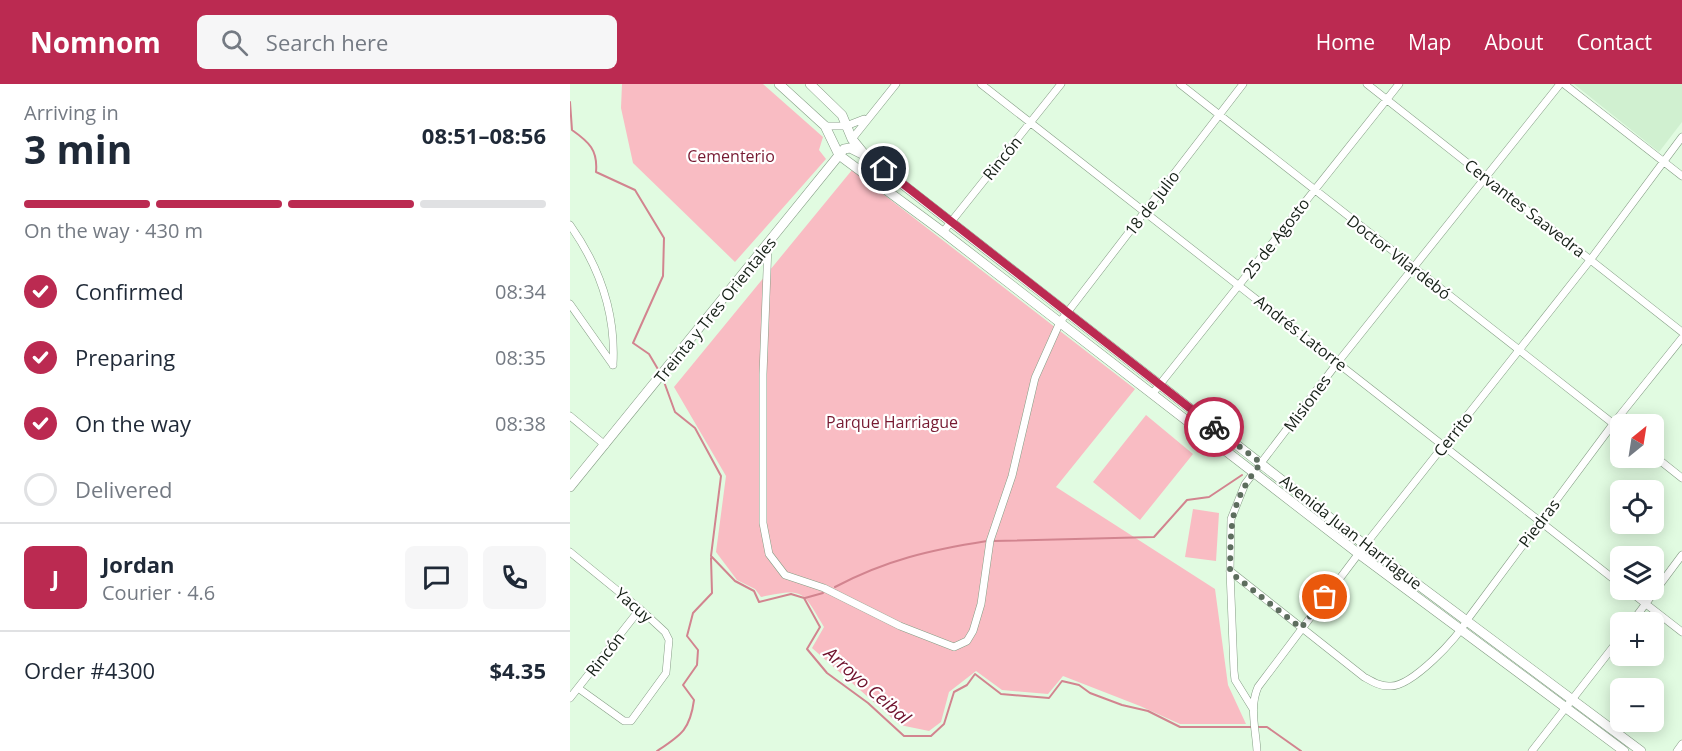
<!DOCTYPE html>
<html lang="en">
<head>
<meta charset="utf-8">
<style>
	body { margin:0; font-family:"Open Sans",sans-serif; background:#f6f6f7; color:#1f2937; height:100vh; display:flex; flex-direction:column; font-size:22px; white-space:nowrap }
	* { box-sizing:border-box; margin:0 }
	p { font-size:20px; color:#747a83 }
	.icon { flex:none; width:33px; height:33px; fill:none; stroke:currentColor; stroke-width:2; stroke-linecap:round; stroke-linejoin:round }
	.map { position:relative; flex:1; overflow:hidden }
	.drawer { display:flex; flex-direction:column; background:#fff; width:570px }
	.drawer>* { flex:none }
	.needle { width:39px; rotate:30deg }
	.buttons { position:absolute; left:1040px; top:330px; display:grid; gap:12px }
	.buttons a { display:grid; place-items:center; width:54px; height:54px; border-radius:9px; background:#fff; box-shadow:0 3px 15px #0003; font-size:30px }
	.pin { position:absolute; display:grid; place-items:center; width:51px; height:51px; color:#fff; margin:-26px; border:3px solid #fff; border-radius:50%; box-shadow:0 2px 6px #0007 }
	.courier { position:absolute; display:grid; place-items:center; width:60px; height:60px; margin:-30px; border:4px solid #bb2a51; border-radius:50%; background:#fff; color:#222; box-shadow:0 2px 8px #0007 }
	.headline em { font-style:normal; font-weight:700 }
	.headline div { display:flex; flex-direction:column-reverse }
	.headline { display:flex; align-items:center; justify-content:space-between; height:102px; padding:0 24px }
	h1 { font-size:39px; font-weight:700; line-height:45px }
	.bar { display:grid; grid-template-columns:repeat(4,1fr); gap:9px 6px; align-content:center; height:72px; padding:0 24px }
	.bar i { height:8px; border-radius:4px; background:#e0e1e3 }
	.bar .current { background:#bb2a51 }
	.bar p { grid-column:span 4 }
	.line { display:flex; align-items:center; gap:15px; padding:0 24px; border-top:2px solid #e0e1e3 }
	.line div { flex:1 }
	.round { display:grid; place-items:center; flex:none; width:63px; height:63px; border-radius:9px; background:#f6f6f7 }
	ol { padding:0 24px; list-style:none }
	li { display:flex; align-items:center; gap:18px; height:66px }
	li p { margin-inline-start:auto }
	li .icon { padding:6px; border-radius:50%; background:#bb2a51; color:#fff; stroke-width:4 }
	li:last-child { color:#747a83 }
	li i { width:33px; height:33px; border:3px solid #e0e1e3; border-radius:50% }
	header { display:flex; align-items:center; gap:36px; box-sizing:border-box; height:84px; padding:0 30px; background:#bb2a51; color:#fff }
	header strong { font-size:28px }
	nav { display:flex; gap:33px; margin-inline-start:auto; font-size:21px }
	.search { width:420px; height:54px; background:#f6f6f7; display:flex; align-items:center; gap:15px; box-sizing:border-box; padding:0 21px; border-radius:9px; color:#747a83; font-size:22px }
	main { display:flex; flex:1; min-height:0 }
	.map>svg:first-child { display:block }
	.built { fill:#d0f0d0 }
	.green { fill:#f9bcc3 }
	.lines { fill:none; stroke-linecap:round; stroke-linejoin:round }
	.stream { stroke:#d2848f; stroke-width:2 }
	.minor-casing { stroke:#859d85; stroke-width:8 }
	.tertiary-casing { stroke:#859d85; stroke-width:10 }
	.minor { stroke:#fff; stroke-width:7 }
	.tertiary { stroke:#fff; stroke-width:9 }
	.done { stroke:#5d6d5e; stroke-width:6; stroke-dasharray:0 10.8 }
	.route { stroke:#bb2a51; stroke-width:8 }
	.labels { text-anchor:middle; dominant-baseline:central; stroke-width:4.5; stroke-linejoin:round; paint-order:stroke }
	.park-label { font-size:16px; fill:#771a32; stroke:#fff }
	.street-label { font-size:16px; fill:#162017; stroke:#fff }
	.water-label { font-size:18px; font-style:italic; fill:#6f112c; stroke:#fff }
</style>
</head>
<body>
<header>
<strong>Nomnom</strong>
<div class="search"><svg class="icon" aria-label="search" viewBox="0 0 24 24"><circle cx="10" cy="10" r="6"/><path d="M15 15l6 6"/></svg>Search here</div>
<nav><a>Home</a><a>Map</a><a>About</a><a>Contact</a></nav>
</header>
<main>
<section class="drawer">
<div class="headline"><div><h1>3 min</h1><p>Arriving in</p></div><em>08:51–08:56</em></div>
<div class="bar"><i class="current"></i><i class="current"></i><i class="current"></i><i></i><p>On the way · 430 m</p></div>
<ol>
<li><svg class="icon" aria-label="check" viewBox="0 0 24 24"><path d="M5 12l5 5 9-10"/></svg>Confirmed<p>08:34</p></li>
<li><svg class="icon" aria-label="check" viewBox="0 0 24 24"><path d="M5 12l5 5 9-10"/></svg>Preparing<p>08:35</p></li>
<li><svg class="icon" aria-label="check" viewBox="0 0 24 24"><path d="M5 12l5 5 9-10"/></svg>On the way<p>08:38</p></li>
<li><i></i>Delivered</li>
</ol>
<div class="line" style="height:108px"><b class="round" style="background:#bb2a51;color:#fff">J</b><div><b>Jordan</b><p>Courier · 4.6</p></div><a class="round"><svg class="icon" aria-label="chat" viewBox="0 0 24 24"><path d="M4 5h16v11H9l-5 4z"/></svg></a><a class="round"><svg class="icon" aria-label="phone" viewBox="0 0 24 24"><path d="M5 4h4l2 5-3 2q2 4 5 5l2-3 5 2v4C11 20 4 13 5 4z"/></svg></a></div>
<div class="line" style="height:78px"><div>Order #4300</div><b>$4.35</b></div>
</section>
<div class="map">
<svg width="1112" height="667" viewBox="0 0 1112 667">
	<rect width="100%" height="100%" fill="#e1fbe1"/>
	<path class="built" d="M1004 0H1112V38L1089 68Z"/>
	<path class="green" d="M52 0H193L253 53 249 66 256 75 165 178 63 79 51 24Z
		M282 86 565 305 486 403 645 505 658 601 676 640H610L570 622 493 592 478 610 432 606 406 587 379 608 371 638 359 647 330 641 242 564 254 543C232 506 234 504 191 513L185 505 167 496 146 468 156 392 104 303Z
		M576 331 623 370 570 436 523 398Z
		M623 425 649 429 646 477 615 473Z"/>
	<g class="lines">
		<path class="stream" d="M0 18 2 46C19 58 28 66 26 88L65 106 94 154 93 192 63 259 79 270 89 287
			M93 295 105 328 125 344 151 392 141 472 165 497 184 507 189 518 221 510 234 514 250 543 237 565 257 589 298 619 334 652H361L374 640 384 608 397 601 405 590 431 610 479 614 492 597 509 601 520 609 552 621 578 627 610 643H697L731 667
			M423 457 584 453 617 416 639 413 672 391
			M265 503C316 476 360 466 417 457
			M235 514 253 509
			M87 667C111 651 120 646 124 616L113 601 127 581 128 566 117 552 123 529 142 509 141 474"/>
		<defs>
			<path id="minor" d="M411 0 1050 500
				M610 0 1050 345
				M797 0 1112 248
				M994 0 1112 92
				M255 42H276L294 35
				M282 55 326 0
				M0 141C29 182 46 230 43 281
				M373 148 491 0
				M198 161 193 290V439L199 470 215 491 254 504 330 542 384 563 397 557 403 547 411 520 420 457 442 392 465 294 490 238 673 0
				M0 220 43 281
				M583 309 829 0
				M0 332 35 361
				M1083 371 1112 394
				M0 468 70 525 95 548 99 556 96 589 61 637H54L8 604
				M660 487 794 593C803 598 811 603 821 602 842 602 888 554 897 536L1043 340 1112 254
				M1058 506 1112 548
				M1062 538 1112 471
				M0 614 70 525
				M683 625 665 596 664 587 660 487 661 435 675 400 768 278 990 0
				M687 667C686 646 679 623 688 603L795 461 1021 175 1112 53
				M962 667 1050 554
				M1107 667 1112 660"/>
			<path id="tertiary" d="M209 0 255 42 269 71 277 77 373 148 789 470 1054 667
				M240 0 272 31 282 55 295 71 795 461 1071 667
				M0 403 274 65 280 64 292 70"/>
		</defs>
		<use href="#minor" class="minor-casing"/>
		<use href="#tertiary" class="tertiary-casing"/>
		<use href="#minor" class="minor"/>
		<use href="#tertiary" class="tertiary"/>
	</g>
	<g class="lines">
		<path class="done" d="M644 343 691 379C659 419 661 439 660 488L731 544 755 513"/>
		<path class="route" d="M314 85 644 343"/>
	</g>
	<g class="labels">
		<g class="park-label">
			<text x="161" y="72">Cementerio</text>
			<text x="322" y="338">Parque Harriague</text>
		</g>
		<g class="street-label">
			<text transform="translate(432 74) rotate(-51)">Rincón</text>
			<text transform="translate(582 119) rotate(-52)">18 de Julio</text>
			<text transform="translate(955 124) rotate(38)">Cervantes Saavedra</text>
			<text transform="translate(706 154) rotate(-52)">25 de Agosto</text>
			<text transform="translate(829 173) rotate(38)">Doctor Vilardebó</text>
			<text transform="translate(145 226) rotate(-51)">Treinta y Tres Orientales</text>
			<text transform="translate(731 249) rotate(38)">Andrés Latorre</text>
			<text transform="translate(737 319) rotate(-53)">Misiones</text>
			<text transform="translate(883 350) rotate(-52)">Cerrito</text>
			<text transform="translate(969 439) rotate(-53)">Piedras</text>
			<text transform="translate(781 448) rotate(38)">Avenida Juan Harriague</text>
			<text transform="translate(64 521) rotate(41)">Yacuy</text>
			<text transform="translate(35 570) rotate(-52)">Rincón</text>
		</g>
		<g class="water-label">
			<text transform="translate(298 601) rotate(41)">Arroyo Ceibal</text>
		</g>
	</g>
</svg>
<div class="buttons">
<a><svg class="needle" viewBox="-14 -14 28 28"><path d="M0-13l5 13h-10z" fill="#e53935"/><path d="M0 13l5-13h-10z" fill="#747a83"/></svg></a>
<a><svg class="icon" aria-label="locate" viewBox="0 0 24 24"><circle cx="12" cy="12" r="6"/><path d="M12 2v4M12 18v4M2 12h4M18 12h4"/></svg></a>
<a><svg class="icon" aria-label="layers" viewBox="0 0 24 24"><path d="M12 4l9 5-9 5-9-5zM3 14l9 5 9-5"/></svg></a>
<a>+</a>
<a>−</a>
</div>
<div class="pin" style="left:755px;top:513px;background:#ea580c"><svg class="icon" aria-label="bag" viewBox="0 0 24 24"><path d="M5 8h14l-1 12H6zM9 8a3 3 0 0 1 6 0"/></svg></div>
<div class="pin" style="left:314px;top:85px;background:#1f2937"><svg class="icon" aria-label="home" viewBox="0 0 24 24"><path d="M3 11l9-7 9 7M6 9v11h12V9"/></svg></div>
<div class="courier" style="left:644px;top:343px"><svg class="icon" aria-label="bike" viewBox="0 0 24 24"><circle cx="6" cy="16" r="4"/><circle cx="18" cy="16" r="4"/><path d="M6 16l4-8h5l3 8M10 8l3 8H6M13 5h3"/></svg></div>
</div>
</main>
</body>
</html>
